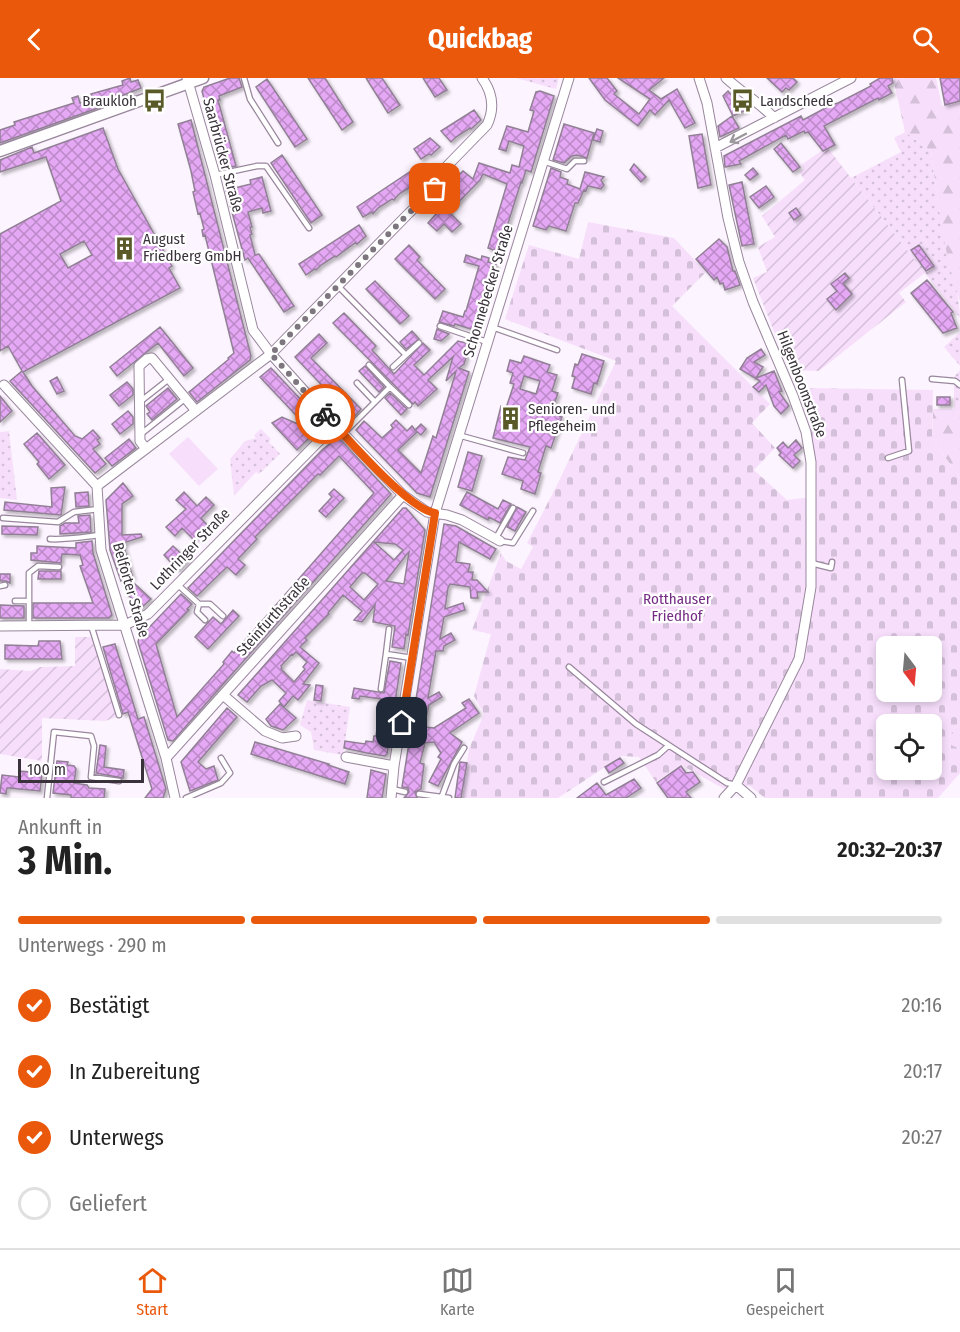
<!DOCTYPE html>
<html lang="de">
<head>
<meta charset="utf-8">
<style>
	body { margin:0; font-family:"Fira Sans Condensed",sans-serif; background:#f2f2f2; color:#222; height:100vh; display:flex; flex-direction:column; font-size:22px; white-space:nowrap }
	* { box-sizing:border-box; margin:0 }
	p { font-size:20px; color:#767676 }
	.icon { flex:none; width:33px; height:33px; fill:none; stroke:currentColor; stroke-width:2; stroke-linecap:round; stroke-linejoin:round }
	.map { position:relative; height:720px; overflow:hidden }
	.side { display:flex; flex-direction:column; background:#fff; flex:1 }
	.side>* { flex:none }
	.needle { width:39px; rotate:164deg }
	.controls { position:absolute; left:876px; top:558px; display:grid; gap:12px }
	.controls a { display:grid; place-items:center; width:66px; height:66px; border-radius:9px; background:#fff; box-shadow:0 3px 9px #0003; font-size:30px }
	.scale { position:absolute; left:18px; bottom:15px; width:126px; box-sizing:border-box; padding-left:6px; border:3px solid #3a323b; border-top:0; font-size:16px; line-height:21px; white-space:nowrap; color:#3a323b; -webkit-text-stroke:4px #fff; paint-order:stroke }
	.pin { position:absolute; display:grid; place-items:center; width:51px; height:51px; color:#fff; margin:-26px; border-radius:12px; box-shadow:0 3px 9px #0006 }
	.courier { position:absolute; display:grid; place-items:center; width:60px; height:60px; margin:-30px; border:4px solid #ea580c; border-radius:50%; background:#fff; color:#222; box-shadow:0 2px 8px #0007 }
	.headline em { font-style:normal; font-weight:700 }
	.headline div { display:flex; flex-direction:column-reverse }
	.headline { display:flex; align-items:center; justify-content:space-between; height:102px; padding:0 18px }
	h1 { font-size:39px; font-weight:700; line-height:45px }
	.bar { display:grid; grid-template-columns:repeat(4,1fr); gap:9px 6px; align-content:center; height:72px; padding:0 18px }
	.bar i { height:8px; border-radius:4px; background:#e0e0e0 }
	.bar .selected { background:#ea580c }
	.bar p { grid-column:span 4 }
	ol { padding:0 18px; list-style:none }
	li { display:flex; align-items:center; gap:18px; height:66px }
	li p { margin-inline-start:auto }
	li .icon { padding:6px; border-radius:50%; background:#ea580c; color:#fff; stroke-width:4 }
	li:last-child { color:#767676 }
	li i { width:33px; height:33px; border:3px solid #e0e0e0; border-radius:50% }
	header { display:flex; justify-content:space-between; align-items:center; height:78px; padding:0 18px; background:#ea580c; color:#fff; font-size:27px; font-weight:700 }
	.tab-bar { display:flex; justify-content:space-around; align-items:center; height:84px; border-top:2px solid #e0e0e0; background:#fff; font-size:16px; color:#767676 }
	.tab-bar a { display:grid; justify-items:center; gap:3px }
	.tab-bar .selected { color:#ea580c }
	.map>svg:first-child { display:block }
	.grass { fill:url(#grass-dots) }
	.forest { fill:url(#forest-firs) }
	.cemetery { fill:url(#cemetery-stones); fill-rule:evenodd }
	.garden { fill:url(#garden-furrows) }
	.pitch { fill:#f7dffc }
	.building { fill:url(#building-cross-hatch); stroke:#918095; stroke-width:1.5; fill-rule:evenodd; filter:url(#shadow) }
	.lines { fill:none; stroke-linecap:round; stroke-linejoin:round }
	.service-casing { stroke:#99879d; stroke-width:7 }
	.minor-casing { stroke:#99879d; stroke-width:11 }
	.tertiary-casing { stroke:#99879d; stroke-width:13 }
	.service { stroke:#fff; stroke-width:4.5 }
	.minor { stroke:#fff; stroke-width:9 }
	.tertiary { stroke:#fff; stroke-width:10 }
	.oneway { stroke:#9c989d }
	.done { stroke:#7e767f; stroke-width:6; stroke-dasharray:0 10.8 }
	.route { stroke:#ea580c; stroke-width:8 }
	.labels { text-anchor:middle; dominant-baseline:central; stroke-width:4.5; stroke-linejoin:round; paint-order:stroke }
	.poi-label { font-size:15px; fill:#3a323b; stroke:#fff; text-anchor:start }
	.street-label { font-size:15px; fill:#3a323b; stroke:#fff }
	.park-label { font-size:15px; fill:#742c84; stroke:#fff }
</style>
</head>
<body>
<header><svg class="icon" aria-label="back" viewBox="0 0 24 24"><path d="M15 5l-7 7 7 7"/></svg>Quickbag<svg class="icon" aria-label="search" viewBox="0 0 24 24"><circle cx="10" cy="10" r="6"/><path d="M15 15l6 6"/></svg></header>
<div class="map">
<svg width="960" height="720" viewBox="0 0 960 720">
	<defs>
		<pattern id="grass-dots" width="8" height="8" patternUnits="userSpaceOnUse" patternTransform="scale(1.5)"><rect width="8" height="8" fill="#f7dffc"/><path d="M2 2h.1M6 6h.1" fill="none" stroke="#d4c0d9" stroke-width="1.8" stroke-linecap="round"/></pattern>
		<pattern id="forest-firs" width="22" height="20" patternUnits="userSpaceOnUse" patternTransform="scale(1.5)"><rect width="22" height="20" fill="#f7dffc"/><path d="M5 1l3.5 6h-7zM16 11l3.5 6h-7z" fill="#d4c0d9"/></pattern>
		<pattern id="cemetery-stones" width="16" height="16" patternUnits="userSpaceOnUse" patternTransform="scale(1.5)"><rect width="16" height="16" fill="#f7dffc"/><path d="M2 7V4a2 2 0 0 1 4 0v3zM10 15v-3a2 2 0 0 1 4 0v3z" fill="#d4c0d9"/></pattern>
		<pattern id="garden-furrows" width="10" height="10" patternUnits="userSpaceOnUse" patternTransform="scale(1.5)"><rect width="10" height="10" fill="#f7dffc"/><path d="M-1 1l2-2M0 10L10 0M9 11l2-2" fill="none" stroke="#d4c0d9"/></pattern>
		<pattern id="building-cross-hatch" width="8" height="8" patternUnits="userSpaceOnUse" patternTransform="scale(1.5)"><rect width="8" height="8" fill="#e5a8f4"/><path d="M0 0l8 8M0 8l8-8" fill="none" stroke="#bb89c7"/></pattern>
		<filter id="shadow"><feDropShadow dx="2.5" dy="2.5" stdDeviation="1.5" flood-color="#0004"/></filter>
	</defs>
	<rect width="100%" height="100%" fill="#fcf4fe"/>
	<path class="grass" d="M516 0H559L556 11Z
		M905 54 931 73C935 104 939 135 946 166 951 191 960 215 960 240L851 100 901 74 894 60Z
		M960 254V288L944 269Z
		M960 292V331H954V299Z
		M261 351 271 361 269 364 280 376 259 396 256 394 234 418 230 381 245 363 256 360 254 357Z
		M9 353 17 422 0 420V354Z
		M307 622 350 629 343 677 314 672 311 654 300 647Z"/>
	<path class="forest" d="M893 0H936L942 28 960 24V223C943 175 938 123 931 73L905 54Z
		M933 331H960V400L932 361Z
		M960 643V671L945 664Z"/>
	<path class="cemetery" d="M588 144 674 160 706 194 672 228 770 326 752 345 775 370 754 392 787 422 811 419 812 384 795 318 811 310 933 312 932 361 960 400V643L945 664 960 671V695L938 720H765L750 708 726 712 681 687 656 704 639 679 622 678 558 720H462L469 671 484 636 474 618 491 556 472 552 501 475 506 483 521 491 533 469 527 465 558 405 616 283 505 241 529 167 579 181ZM886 568H932V614H886ZM886 646H932V692H886Z"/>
	<path class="garden" d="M827 69 925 195 899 215 906 224 819 293 789 292 753 200 767 194 758 169 775 159 762 138 805 102 799 94 804 91 801 87Z
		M75 559H91L117 639 105 643 42 640V683L0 676V591L31 593 40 589 75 588Z"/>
	<path class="pitch" d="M188 359 218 391 199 408 169 376Z"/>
	<path class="building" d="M130 0 131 4 138 2 141 10 111 22 112 25 0 65V52L15 47 14 44 74 25 72 20 78 18 80 25 93 21 91 16 123 7 122 3Z
		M230 0H239L242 9 219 18 220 22H218L236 88 222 91 202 13 204 9Z
		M308 0H325L353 44 342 52Z
		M366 0H382L400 27 388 35Z
		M423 0H439L447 12 435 19Z
		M589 0H607L617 13 614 16 639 36 650 21 618 0H664L649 12 661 21 677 11 695 45 685 50 669 22 655 37 650 32 638 48 605 22Z
		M767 0H793L797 4 789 12 786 10 782 14Z
		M880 0H892L893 5 888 8 892 15 879 22 878 20 824 48 835 67 823 73 808 54 805 55 804 53 788 61 786 57 739 83 741 86 725 89 724 78 801 38 803 42 831 27 838 25 871 8 870 6Z
		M940 0H960V23L945 27Z
		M267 1 307 61 295 69 256 9Z
		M540 13 554 18 531 94 526 92 522 105 521 104 499 174 488 170 507 106 483 96 480 102 451 132 450 135 461 146 452 154 444 146 437 153 428 145 453 117 446 110 463 93 473 101 479 85 510 95 512 87 519 89 524 68 509 63 506 73 499 71 507 48 528 54 534 33 530 32 536 14Z
		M728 13 735 21 746 32 733 38 723 18Z
		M474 32 481 42 471 51 470 50 456 59 451 64 441 53Z
		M732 38 739 50 720 59 718 48Z
		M191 42 251 278 250 282 197 324 189 314 229 281 228 280 234 275 205 157 203 158 202 152 204 151 200 135 198 136 193 114 195 113 191 93 178 46Z
		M564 46 594 55 587 80 577 77 572 78 564 85 553 82Z
		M103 50 118 91 172 188 169 190 180 210 23 294 32 308 75 358 82 361 93 352 100 360 97 362 100 366 93 371 106 386 95 395 10 303 22 293 8 268 0 273V156L61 123 46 79 0 94V82L32 69 34 75ZM84 163 92 177 68 190 60 176Z
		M597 51 603 53 600 64 593 62Z
		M702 56 711 107 698 110 689 58Z
		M430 60 440 69 431 77 429 76 421 81 414 71Z
		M781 65 800 89 793 94 774 71Z
		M282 77 322 137 311 145 271 85Z
		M634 86 646 99 641 104 630 92Z
		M417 89 424 100 413 109 412 108 399 116 394 122 392 121 378 130 373 136 372 134 363 139 357 129Z
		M551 90 561 94 560 99 568 102 567 106 580 111 585 94 604 99 601 102 604 107 601 111 588 108 586 113 584 112 578 125H575L566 153 549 148 546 152 533 148Z
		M753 90 758 96 750 102 745 97Z
		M262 99 271 133 263 135 262 130 248 134 252 149H250L252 156 250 157 255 177 259 176 294 228 284 234 248 180 245 182 226 112 251 106 250 102Z
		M742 104 754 166 742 168 729 107Z
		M766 108 774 119 759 130 750 119Z
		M796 130 801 137 794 142 789 135Z
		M359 147 366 158 357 166 355 165 336 179 335 178 321 187 316 192 315 191 306 197 299 186Z
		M719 161 727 169 733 193H735L740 207 725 212 723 205 720 206 717 199 714 202 696 181Z
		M409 167 420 179 417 182 445 211 435 221 395 181Z
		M919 167 934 188 926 193 911 172Z
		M466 177 481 182 482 178 489 180 488 184 496 186 474 252 455 246 454 248 439 244 443 233 463 239 465 233H466L479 188 464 184Z
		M845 195 849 200 843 205 852 216 836 232 827 221 837 213 831 206Z
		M927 202 953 234 951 235 957 250 943 255 911 215Z
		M375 203 409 238 400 246 366 211Z
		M344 235 376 268 372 272 394 296 423 265 430 272 414 287 424 297 458 263 470 266 464 286 459 290 469 294 430 419 417 415 356 352 364 343 382 360 393 350 391 347 396 342 407 353 412 348 415 352 421 346 426 351 421 357 415 352 417 354 398 372 421 395 433 358 436 360 454 300 456 293 446 303 453 279 428 302 437 311 418 328 415 324 413 326 333 245Z
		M160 249 193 290 184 298 158 265 117 298 110 289Z
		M437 251 439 252 449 256 441 263 434 261Z
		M412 253 419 261 406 271 400 264Z
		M319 256 327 265 311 280 361 331 353 340 295 279Z
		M761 271 765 277 754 284 763 289 756 300 774 293 782 313 779 314 789 328 781 336 774 328 766 307 759 314 753 309 760 303 740 291 747 280Z
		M582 276 604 283 597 306 594 305 591 316 572 310 575 299 572 298 575 286 578 287Z
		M524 278 550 287 547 294 557 297 552 313 558 315 551 335 562 339 551 370 546 368 538 394 541 395 535 416 521 411 523 403 502 396 508 379 525 382 530 369 493 360 501 328 506 330 514 306 510 305 513 295 507 293 510 282 521 285ZM524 298 540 303 536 316 520 311Z
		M365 288 384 309 379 314 359 293Z
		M271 290 321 343V348L297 372 272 345 282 339 309 351 260 299Z
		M57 299 64 313 57 316 50 303Z
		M127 304 133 311V317L119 328 110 317Z
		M168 310 177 321 152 342 147 336 150 334 146 328Z
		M390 315 407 331 401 337 385 320Z
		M0 318 12 333 0 344Z
		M937 319H950V327H937Z
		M128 333 133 339V346L120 356 112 346Z
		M37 355 65 387 49 401 37 386 39 384 24 366Z
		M338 359 391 416 173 663 168 662 138 564 139 560 181 516 192 526 187 531 189 532 156 566 177 639 224 586 223 584 232 573 234 575 374 415 339 378 320 397 318 396 255 459 257 461 238 481 245 487 236 497 227 489 197 518 188 510 322 372Z
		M129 361 136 370 112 388 105 380Z
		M796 362 802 370 794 377 800 383 793 390 779 377 781 375 777 370 783 364 788 370Z
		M468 374 482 378 472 413 458 409Z
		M123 405 133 418 122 426V457L141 456 142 459 126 464 124 469 133 500 121 503 110 472 106 422Z
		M65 409 61 437 4 432 5 424 52 429 51 410Z
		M334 411 344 420 326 439 319 433 332 419 329 416Z
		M88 414 89 428 76 429 75 415Z
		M184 414 197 428 206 419 214 427 201 440 208 448 194 462 182 450 175 458 166 449 186 431 176 422Z
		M467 414 498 431 503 422 511 426 500 445 489 439 488 442 460 427Z
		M517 429 526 434 515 453 507 449Z
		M403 430H406L425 452 408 557 406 556 404 571 392 569 395 548 373 544 375 527 362 544 354 542 362 533 343 517 328 535 329 536 305 560 307 562 300 569 319 585 303 606 310 607 298 622 293 618 284 629 279 623 286 615 272 602 261 608 247 624 238 617ZM374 464 395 466 403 472 394 482ZM409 474 404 506 386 503 407 476ZM362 495H365L378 506 364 522 350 509ZM296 574 307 584 303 589 305 591 294 604 281 591 282 590 281 588 292 576 293 577Z
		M90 437 91 454 60 456V448L65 445H79L78 438Z
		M444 446 456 448 496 471 490 481 459 464 456 484 470 486 468 494H473L472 502H477L488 514H477L478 520H471L470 509 450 506 448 510 445 531 463 525 465 532 444 539 440 561 451 555 455 562 444 568 443 573H436L428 620 439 614 442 619 429 627 425 645 426 649 434 650 466 630 462 625 469 621 479 635 450 655 462 664 438 708 429 704 441 681 438 679 441 675 434 664 425 665 420 685 424 686 421 711 415 714 417 720H404L409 714 408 710 402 709Z
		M2 448 38 449 37 457 2 456Z
		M92 463 93 475 112 537 109 540H33V525H93L80 488 83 487 80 477 62 476 61 485 31 482V475H37V468L76 470V465Z
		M173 468 188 482 178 492 164 477Z
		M39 493H61V501H38Z
		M0 496H10V505L6 503H0Z
		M135 506 151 521 141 530 126 515Z
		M0 527 24 528V540H0Z
		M233 532 239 538 208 571 195 559 213 539 221 546Z
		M39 563H60L62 581H5V567L38 568Z
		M115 566 138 641 144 639 166 711 163 720H145L152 711 128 634 123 636 103 569Z
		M390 583 401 585 387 676 385 678 367 675 344 670 345 663 365 666 366 663 373 664 374 658H376L381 621 360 618 359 621 352 620 354 610 384 615Z
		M316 607 323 608 321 623 314 622Z
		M280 626 296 640 283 652 271 648 266 641Z
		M227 630 237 639 198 684 206 691 214 688 218 702 190 713 181 684Z
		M255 664 329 686 328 687 349 694 345 706 251 676Z
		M100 667 106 668 104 689 124 692 123 700 96 695Z
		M620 680 624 685 609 695 605 689Z
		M57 683 68 684 67 687 74 688 76 691 74 705 87 707 89 710 105 711 104 720H71V717L53 715Z
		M460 684 467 685 461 720H455Z
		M681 688 686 695 693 694 700 704 686 714 691 720H668L657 705Z
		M371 692 386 696 382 720H367Z
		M19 693 42 695 40 713 9 710H7L6 716 0 715 2 697 19 699Z
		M634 701 641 710 626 720H577L597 705 606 717Z"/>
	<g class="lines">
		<defs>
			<path id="service" d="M244 0 250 21 278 65
				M543 83 567 91 575 83H584
				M215 97 257 88H266L309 150
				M338 208 406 277 393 289
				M440 248 487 264
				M492 249 557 272
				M406 277 419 265
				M369 287 390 309
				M932 301 955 303 960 307
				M357 305 375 324
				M141 323 169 301
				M141 356 186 320
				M343 356 390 309 409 327
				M458 357 523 375
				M888 380 909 373 902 302
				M3 440 58 444 74 434 99 431
				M496 460 513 430
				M50 461C67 462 83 459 100 457
				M500 463 513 465 533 433
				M811 485 831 490 832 484
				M177 506 199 526H210L223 538
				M0 508 5 507
				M15 523H29
				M199 526 197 534 205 542
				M91 547 119 637
				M29 548V495L38 488 59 489
				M386 576 389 551
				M569 589 636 646 727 705 736 707
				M381 611 386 576 412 580
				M604 704 658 677 668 668
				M392 711 405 714
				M419 716 449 720
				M442 718 454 686 464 670
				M47 720 54 654 91 658 94 668 91 699 119 703
				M186 720 221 705 230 695 221 680"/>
			<path id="minor" d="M187 0 215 97 253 252 271 276 335 347 403 417 427 434 447 437 462 442 500 463
				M699 0 707 25 728 140 739 184 753 224 793 318 806 354 811 384V509L799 581 736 707 724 720
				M726 0C741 14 760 25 774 40
				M715 70 851 0
				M4 307 97 408 101 472 166 680 175 720
				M146 371 140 363 139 288 147 281 152 280 196 333
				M97 408 271 276 409 135 435 111 446 89 487 47C495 30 493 15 482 0
				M0 548 125 547 148 536 335 347
				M223 617 265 653 282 660 296 658
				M346 679 394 688
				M166 680 403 417
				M736 707 751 720
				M391 720 394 688 435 435 569 0"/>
			<path id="tertiary" d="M0 73 203 0"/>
		</defs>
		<use href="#service" class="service-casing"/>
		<use href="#minor" class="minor-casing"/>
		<use href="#tertiary" class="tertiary-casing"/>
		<use href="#service" class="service"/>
		<use href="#minor" class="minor"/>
		<use href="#tertiary" class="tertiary"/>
	</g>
	<defs><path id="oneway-shaft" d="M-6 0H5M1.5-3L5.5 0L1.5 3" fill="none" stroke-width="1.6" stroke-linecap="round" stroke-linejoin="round" transform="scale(1.5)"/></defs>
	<use class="oneway" href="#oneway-shaft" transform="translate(738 60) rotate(152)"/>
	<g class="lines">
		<path class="done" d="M325 336 271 276 409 135 435 111"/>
		<path class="route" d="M325 336C345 358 409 432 435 435L402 645"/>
	</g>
	<defs>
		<symbol id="bus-bare" viewBox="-9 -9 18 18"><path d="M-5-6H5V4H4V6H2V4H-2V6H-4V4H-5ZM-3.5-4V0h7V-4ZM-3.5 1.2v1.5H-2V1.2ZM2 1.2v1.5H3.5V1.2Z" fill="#595a27" stroke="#fff" stroke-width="2.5" paint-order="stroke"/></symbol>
		<symbol id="building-bare" viewBox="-9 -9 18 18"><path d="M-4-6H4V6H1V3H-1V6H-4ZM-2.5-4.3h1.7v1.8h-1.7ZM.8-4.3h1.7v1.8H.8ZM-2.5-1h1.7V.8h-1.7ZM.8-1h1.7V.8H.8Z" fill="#595a27" stroke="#fff" stroke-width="2.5" paint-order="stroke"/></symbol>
	</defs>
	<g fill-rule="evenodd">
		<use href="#bus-bare" x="138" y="6" width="33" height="33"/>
		<use href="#bus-bare" x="726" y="6" width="33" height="33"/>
		<use href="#building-bare" x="108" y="154" width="33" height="33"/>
		<use href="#building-bare" x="494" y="324" width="33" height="33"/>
	</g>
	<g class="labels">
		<g class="poi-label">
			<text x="137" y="23" text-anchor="end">Braukloh</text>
			<text x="760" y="23">Landschede</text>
			<text x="143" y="161">August<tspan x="143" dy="17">Friedberg GmbH</tspan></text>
			<text x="528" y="331">Senioren- und<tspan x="528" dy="17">Pflegeheim</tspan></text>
		</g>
		<g class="street-label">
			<text transform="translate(223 77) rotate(75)">Saarbrücker Straße</text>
			<text transform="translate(488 213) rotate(-73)">Schonnebecker Straße</text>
			<text transform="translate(802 306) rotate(69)">Hilgenboomstraße</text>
			<text transform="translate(190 471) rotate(-46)">Lothringer Straße</text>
			<text transform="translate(131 512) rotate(74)">Belforter Straße</text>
			<text transform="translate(273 538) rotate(-48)">Steinfurthstraße</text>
		</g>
		<g class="park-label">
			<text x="677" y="521">Rotthauser<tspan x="677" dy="17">Friedhof</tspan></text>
		</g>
	</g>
</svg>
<div class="controls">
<a><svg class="needle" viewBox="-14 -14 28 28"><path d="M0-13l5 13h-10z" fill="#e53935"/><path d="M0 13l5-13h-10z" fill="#767676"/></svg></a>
<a><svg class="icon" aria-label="locate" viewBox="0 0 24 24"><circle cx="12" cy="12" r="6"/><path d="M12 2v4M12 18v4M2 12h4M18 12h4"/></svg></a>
</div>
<div class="scale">100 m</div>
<div class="pin" style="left:435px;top:111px;background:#ea580c"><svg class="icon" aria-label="bag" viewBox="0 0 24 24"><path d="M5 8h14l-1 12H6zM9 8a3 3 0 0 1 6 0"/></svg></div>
<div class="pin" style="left:402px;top:645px;background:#1f2937"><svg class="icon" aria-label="home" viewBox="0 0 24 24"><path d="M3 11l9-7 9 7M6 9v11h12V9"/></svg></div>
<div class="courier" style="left:325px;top:336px"><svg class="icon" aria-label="bike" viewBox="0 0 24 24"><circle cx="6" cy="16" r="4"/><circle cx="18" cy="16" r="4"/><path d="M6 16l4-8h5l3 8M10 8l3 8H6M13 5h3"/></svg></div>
</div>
<section class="side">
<div class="headline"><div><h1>3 Min.</h1><p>Ankunft in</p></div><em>20:32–20:37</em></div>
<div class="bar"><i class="selected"></i><i class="selected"></i><i class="selected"></i><i></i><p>Unterwegs · 290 m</p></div>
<ol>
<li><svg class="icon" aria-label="check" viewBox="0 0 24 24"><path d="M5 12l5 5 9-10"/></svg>Bestätigt<p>20:16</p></li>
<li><svg class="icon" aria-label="check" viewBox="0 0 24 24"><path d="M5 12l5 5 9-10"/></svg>In Zubereitung<p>20:17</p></li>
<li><svg class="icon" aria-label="check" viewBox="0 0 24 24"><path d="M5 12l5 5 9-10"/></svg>Unterwegs<p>20:27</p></li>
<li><i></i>Geliefert</li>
</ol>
</section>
<nav class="tab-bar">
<a class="selected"><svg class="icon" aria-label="home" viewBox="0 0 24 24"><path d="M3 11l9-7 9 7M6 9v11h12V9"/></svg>Start</a>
<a><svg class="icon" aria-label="map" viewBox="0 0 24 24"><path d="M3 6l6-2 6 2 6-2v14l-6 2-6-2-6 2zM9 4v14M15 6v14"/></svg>Karte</a>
<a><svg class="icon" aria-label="saved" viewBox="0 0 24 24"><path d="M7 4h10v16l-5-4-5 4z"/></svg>Gespeichert</a>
</nav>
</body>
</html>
